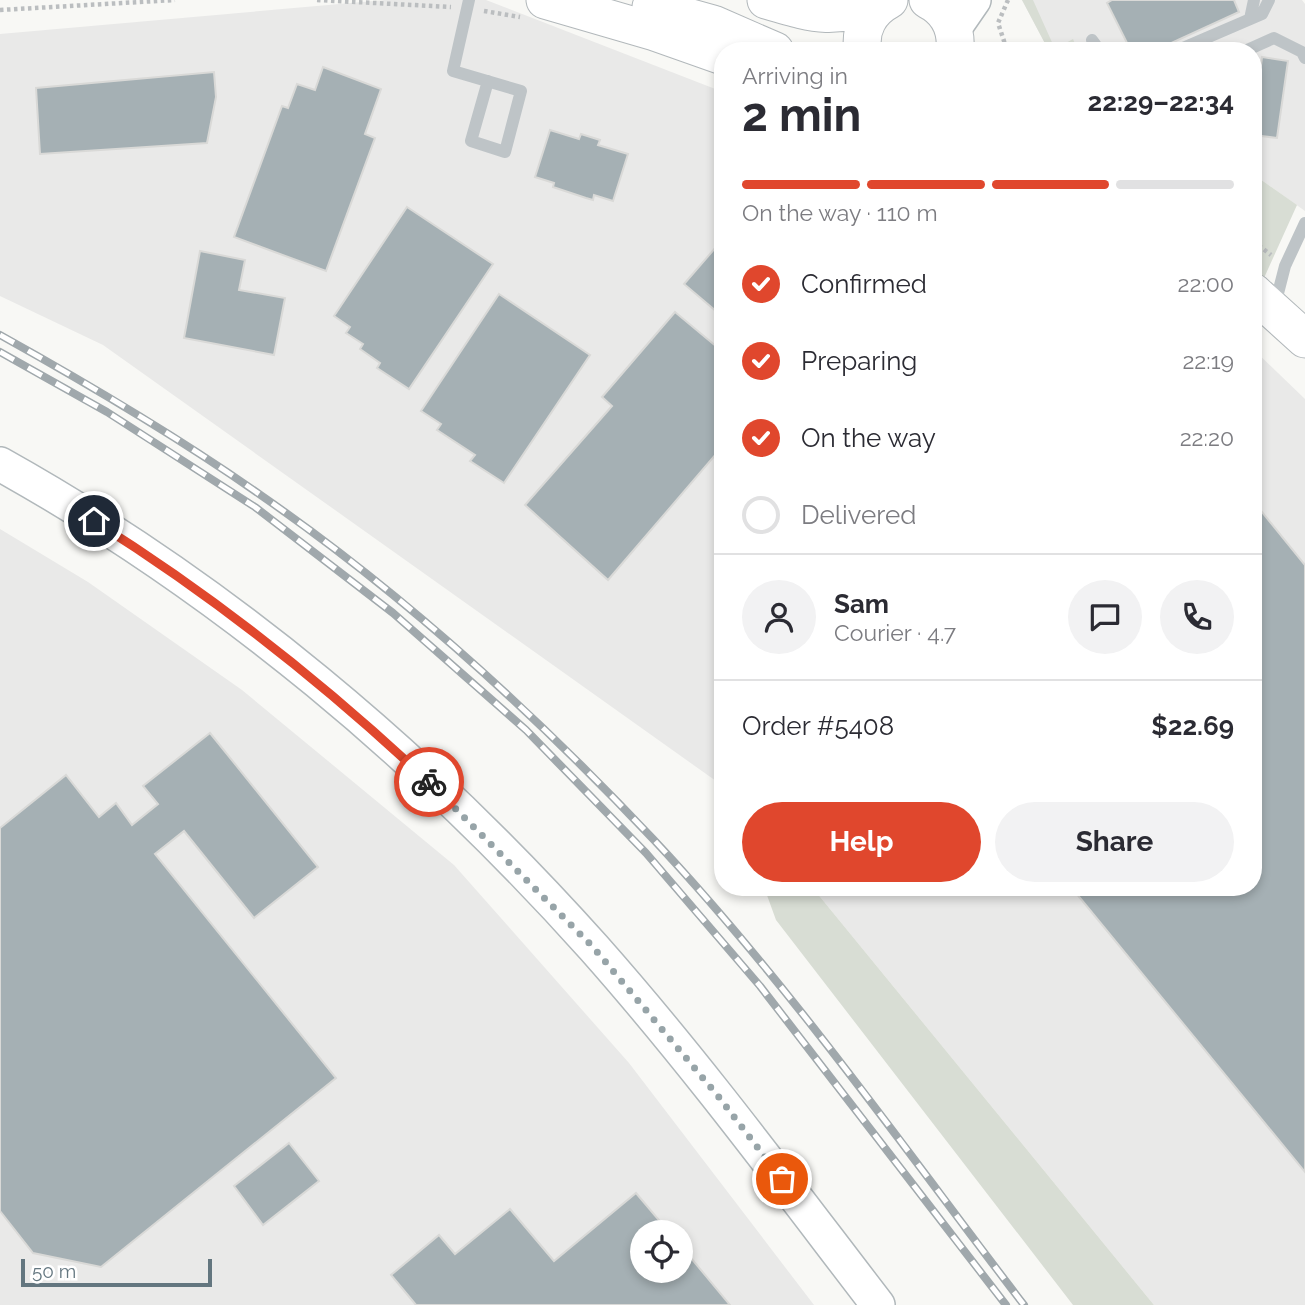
<!DOCTYPE html>
<html lang="en">
<head>
<meta charset="utf-8">
<style>
	body { margin:0; font-family:Raleway,sans-serif; background:#f2f2f3; color:#2b2b33; height:100vh; display:flex; flex-direction:column; font-size:26px; white-space:nowrap }
	* { box-sizing:border-box; margin:0 }
	p { font-size:23px; color:#7c7c81 }
	.icon { flex:none; width:38px; height:38px; fill:none; stroke:currentColor; stroke-width:2; stroke-linecap:round; stroke-linejoin:round }
	.map { position:relative; flex:1; overflow:hidden }
	.panel { position:absolute; left:714px; top:42px; width:548px; height:854px; display:flex; flex-direction:column; background:#fff; border-radius:28px; box-shadow:0 4px 10px #0003 }
	.panel>* { flex:none }
	.controls { position:absolute; left:630px; top:1220px; display:grid; gap:14px }
	.controls a { display:grid; place-items:center; width:63px; height:63px; border-radius:50%; background:#fff; box-shadow:0 4px 10px #0003; font-size:35px }
	.scale { position:absolute; left:21px; bottom:18px; width:191px; box-sizing:border-box; padding-left:7px; border:4px solid #63767f; border-top:0; font-size:19px; line-height:24px; white-space:nowrap; color:#63767f; -webkit-text-stroke:5px #fff; paint-order:stroke }
	.pin { position:absolute; display:grid; place-items:center; width:60px; height:60px; color:#fff; margin:-30px; border:4px solid #fff; border-radius:50%; box-shadow:0 2px 7px #0007 }
	.courier { position:absolute; display:grid; place-items:center; width:70px; height:70px; margin:-35px; border:5px solid #e0472d; border-radius:50%; background:#fff; color:#222; box-shadow:0 2px 9px #0007 }
	.summary em { font-style:normal; font-weight:700 }
	.summary div { display:flex; flex-direction:column-reverse }
	.summary { display:flex; align-items:center; justify-content:space-between; height:119px; padding:0 28px }
	h1 { font-size:46px; font-weight:700; line-height:52px }
	.bar { display:grid; grid-template-columns:repeat(4,1fr); gap:10px 7px; align-content:center; height:84px; padding:0 28px }
	.bar i { height:9px; border-radius:5px; background:#e1e1e2 }
	.bar .selected { background:#e0472d }
	.bar p { grid-column:span 4 }
	.line { display:flex; align-items:center; gap:18px; padding:0 28px; border-top:2px solid #e1e1e2 }
	.line div { flex:1 }
	.round { display:grid; place-items:center; flex:none; width:74px; height:74px; border-radius:37px; background:#f2f2f3 }
	ol { padding:0 28px; list-style:none }
	li { display:flex; align-items:center; gap:21px; height:77px }
	li p { margin-inline-start:auto }
	li .icon { padding:7px; border-radius:50%; background:#e0472d; color:#fff; stroke-width:4 }
	li:last-child { color:#7c7c81 }
	li i { width:38px; height:38px; border:4px solid #e1e1e2; border-radius:50% }
	.primary-button { display:flex; gap:14px; margin-top:auto; padding:14px 28px }
	.primary-button a { flex:1; height:80px; border-radius:42px; background:#e0472d; color:#fff; font-size:28px; font-weight:700; line-height:80px; text-align:center }
	.primary-button a+a { background:#f2f2f3; color:#2b2b33 }
	.map>svg:first-child { display:block }
	.built { fill:#e9e9e8; fill-rule:evenodd }
	.green { fill:#d8ddd4 }
	.building { fill:#a5b0b4; stroke:#d9d9d7; stroke-width:2 }
	.lines { fill:none; stroke-linecap:round; stroke-linejoin:round }
	.secondary-casing { stroke:#b1b8bb; stroke-width:36 }
	.primary-casing { stroke:#b2b8bb; stroke-width:39 }
	.path { stroke:#bbbec0; stroke-width:4.5; stroke-dasharray:3.5 3.5; stroke-linecap:butt }
	.lane { stroke:#bec4c7; stroke-width:12 }
	.secondary { stroke:#fff; stroke-width:33 }
	.primary { stroke:#fff; stroke-width:37 }
	.rail-casing { stroke:#a0a8ac; stroke-width:8 }
	.rail { stroke:#fff; stroke-width:5; stroke-dasharray:16; stroke-linecap:butt }
	.done { stroke:#97a4a8; stroke-width:7; stroke-dasharray:0 12.6 }
	.route { stroke:#e0472d; stroke-width:9 }
</style>
</head>
<body>
<div class="map">
<svg width="1305" height="1305" viewBox="0 0 1305 1305">
	<rect width="100%" height="100%" fill="#f8f8f5"/>
	<path class="built" d="M385 0H486L723 92V786L103 345 0 296V34Z
		M1022 0H1302L1305 4V211L1253 174V51H1049Z
		M1253 349 1305 399V1305H1154L812 887H1253Z
		M0 529 88 582 242 690 454 865 629 1063 814 1305H0ZM642 1232H681V1270H642Z"/>
	<path class="green" d="M1022 0H1033L1055 49 1073 39 1078 51H1049Z
		M1253 174 1297 205 1264 278 1253 268Z
		M764 887H812L1154 1305H1073L776 920Z"/>
	<path class="building" d="M1112 0H1234L1239 12 1154 51H1131L1107 3Z
		M1262 57 1288 61 1277 138 1253 135Z
		M323 67 381 89 365 134 375 138 326 271 234 237 282 106 288 108 297 84 315 90Z
		M214 72 216 97 207 143 40 154 36 88Z
		M550 130 579 139 581 134 600 140 598 145 628 154 613 201 594 195 593 200 586 198 553 187 554 183 535 177Z
		M407 207 493 264 409 389 377 368 380 363 360 349 363 344 346 333 350 327 334 316Z
		M723 239V317L684 284Z
		M200 251 245 260 239 290 285 298 274 355 184 338Z
		M499 294 590 355 504 483 470 461 475 455 437 430 441 424 421 411Z
		M675 312 723 352V446L608 580 525 505 612 406 602 397Z
		M1253 501 1305 565V1172L1071 887H1253Z
		M210 733 318 867 254 918 184 831 155 854 336 1078 101 1267 33 1253 0 1211V828L66 775 99 817 116 803 132 825 158 804 143 786Z
		M289 1143 319 1181 263 1225 234 1186Z
		M636 1193 669 1232H642V1270H681V1246L730 1305H416L391 1275 439 1235 455 1254 510 1209 554 1261Z"/>
	<g class="lines">
		<defs>
			<path id="secondary" d="M954 29 974 0
				M0 464C224 589 424 758 594 948 695 1062 785 1184 878 1305"/>
			<path id="primary" d="M545 0 655 32 723 56
				M766 0C821 16 830 19 885 2
				M928 0C948 10 957 29 955 51
				M651 7 713 24 775 51
				M863 51C859 29 870 10 889 0
				M1253 292 1305 339"/>
		</defs>
		<use href="#secondary" class="secondary-casing"/>
		<use href="#primary" class="primary-casing"/>
		<path class="path" d="M317 0 451 7
			M1008 0 998 23 1006 47 1012 51
			M0 10 175 0
			M484 11 520 17
			M1253 241 1271 255"/>
		<path class="lane" d="M469 0 453 71 521 91 505 152 471 141 488 81
			M1250 19 1254 0
			M1092 40 1100 51
			M1176 51 1262 14 1269 0
			M1245 51 1274 38 1302 52 1305 58
			M1275 305 1285 266 1305 223"/>
		<use href="#secondary" class="secondary"/>
		<use href="#primary" class="primary"/>
		<defs>
			<path id="rail" d="M0 335C90 385 178 437 262 496 405 595 535 714 654 840 789 984 904 1148 1024 1305
				M0 352 107 412 255 507 393 613 526 730 646 853 760 986 1006 1305"/>
		</defs>
		<use href="#rail" class="rail-casing"/>
		<use href="#rail" class="rail"/>
	</g>
	<g class="lines">
		<path class="done" d="M429 782 593 947 718 1096 782 1179"/>
		<path class="route" d="M94 521C215 597 325 684 429 782"/>
	</g>
</svg>
<div class="controls">
<a><svg class="icon" aria-label="locate" viewBox="0 0 24 24"><circle cx="12" cy="12" r="6"/><path d="M12 2v4M12 18v4M2 12h4M18 12h4"/></svg></a>
</div>
<div class="scale">50 m</div>
<div class="pin" style="left:782px;top:1179px;background:#ea580c"><svg class="icon" aria-label="bag" viewBox="0 0 24 24"><path d="M5 8h14l-1 12H6zM9 8a3 3 0 0 1 6 0"/></svg></div>
<div class="pin" style="left:94px;top:521px;background:#1f2937"><svg class="icon" aria-label="home" viewBox="0 0 24 24"><path d="M3 11l9-7 9 7M6 9v11h12V9"/></svg></div>
<div class="courier" style="left:429px;top:782px"><svg class="icon" aria-label="bike" viewBox="0 0 24 24"><circle cx="6" cy="16" r="4"/><circle cx="18" cy="16" r="4"/><path d="M6 16l4-8h5l3 8M10 8l3 8H6M13 5h3"/></svg></div>
<section class="panel">
<div class="summary"><div><h1>2 min</h1><p>Arriving in</p></div><em>22:29–22:34</em></div>
<div class="bar"><i class="selected"></i><i class="selected"></i><i class="selected"></i><i></i><p>On the way · 110 m</p></div>
<ol>
<li><svg class="icon" aria-label="check" viewBox="0 0 24 24"><path d="M5 12l5 5 9-10"/></svg>Confirmed<p>22:00</p></li>
<li><svg class="icon" aria-label="check" viewBox="0 0 24 24"><path d="M5 12l5 5 9-10"/></svg>Preparing<p>22:19</p></li>
<li><svg class="icon" aria-label="check" viewBox="0 0 24 24"><path d="M5 12l5 5 9-10"/></svg>On the way<p>22:20</p></li>
<li><i></i>Delivered</li>
</ol>
<div class="line" style="height:126px"><a class="round"><svg class="icon" aria-label="person" viewBox="0 0 24 24"><circle cx="12" cy="8" r="4"/><path d="M4 21q1-7 8-7t8 7"/></svg></a><div><b>Sam</b><p>Courier · 4.7</p></div><a class="round"><svg class="icon" aria-label="chat" viewBox="0 0 24 24"><path d="M4 5h16v11H9l-5 4z"/></svg></a><a class="round"><svg class="icon" aria-label="phone" viewBox="0 0 24 24"><path d="M5 4h4l2 5-3 2q2 4 5 5l2-3 5 2v4C11 20 4 13 5 4z"/></svg></a></div>
<div class="line" style="height:91px"><div>Order #5408</div><b>$22.69</b></div>
<div class="primary-button"><a>Help</a><a>Share</a></div>
</section>
</div>
</body>
</html>
